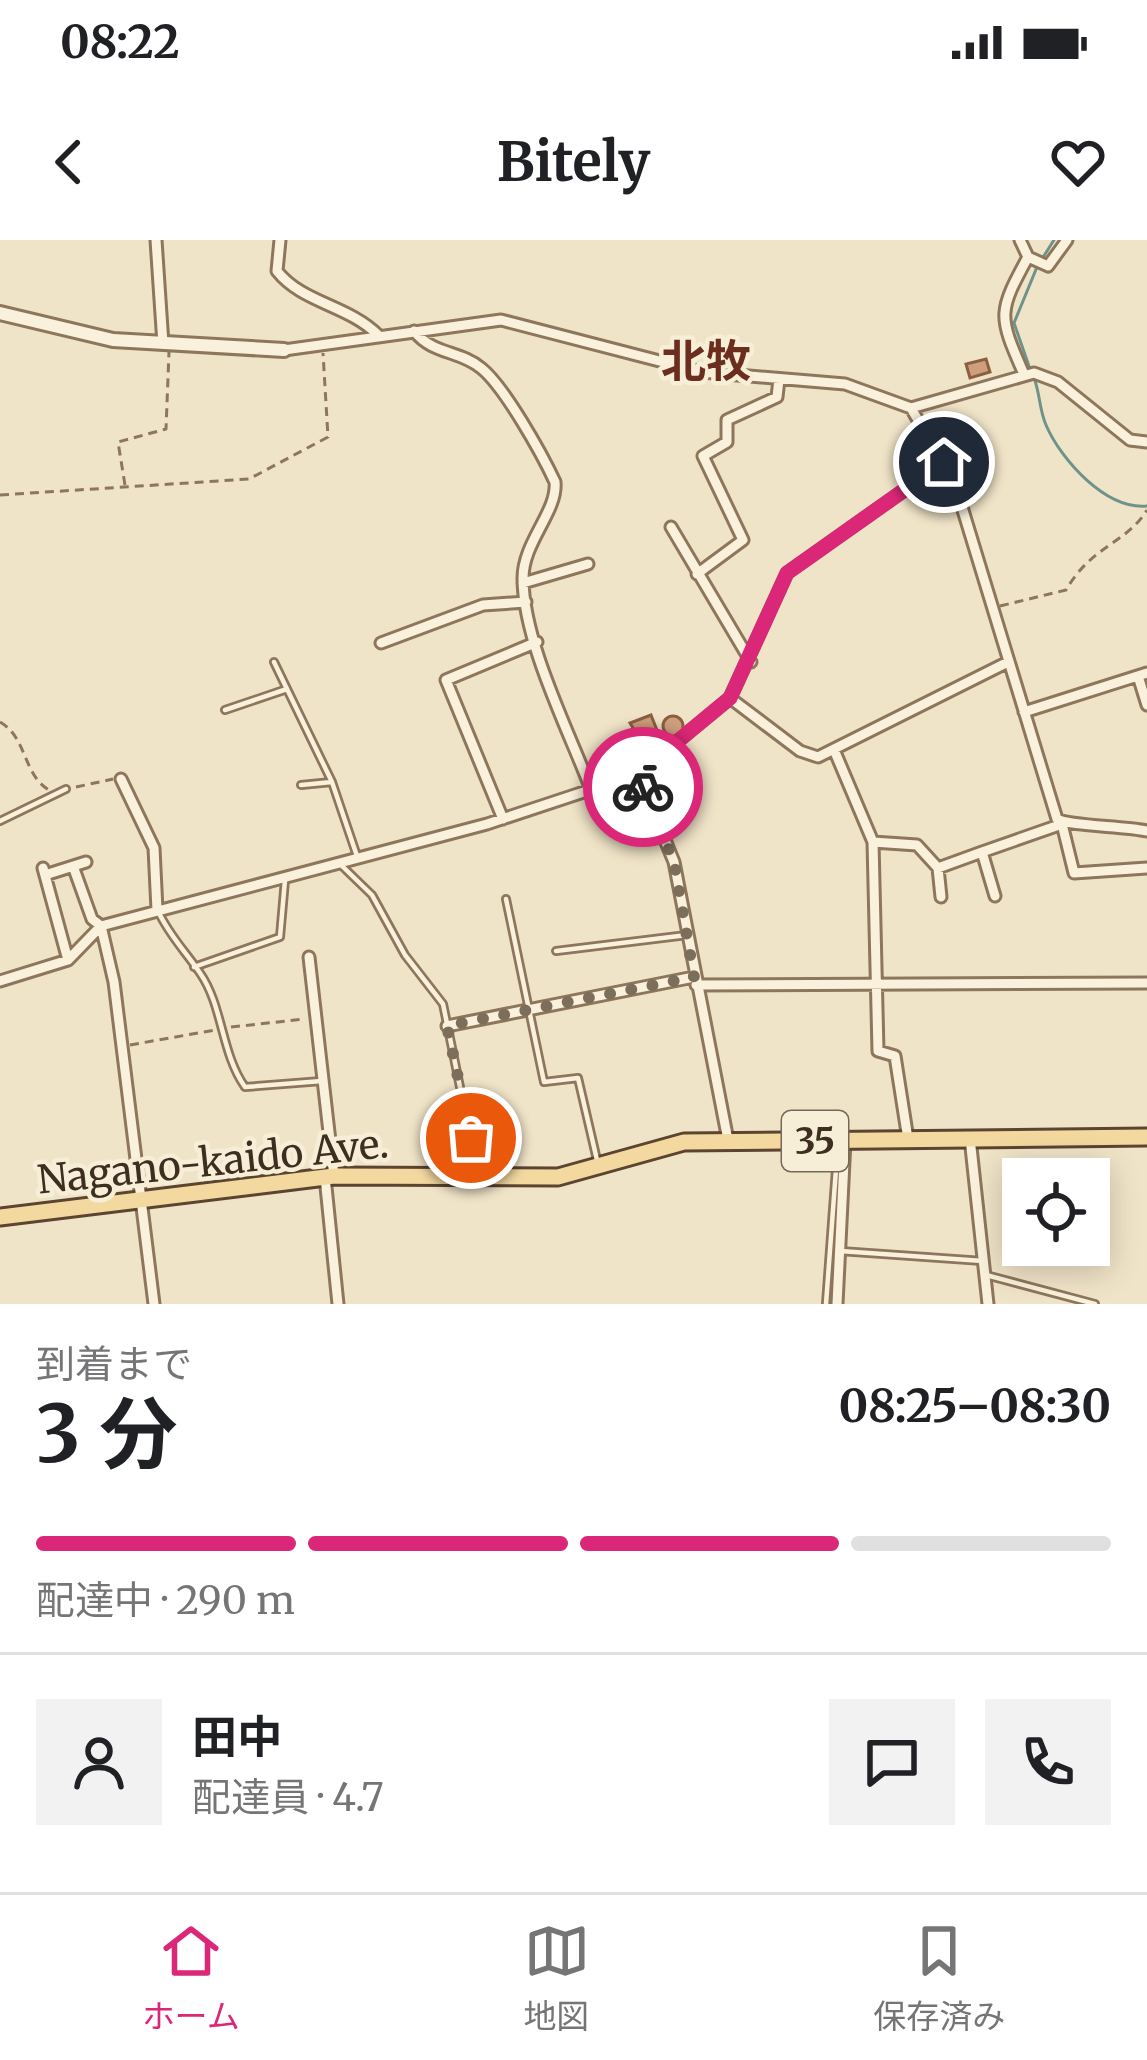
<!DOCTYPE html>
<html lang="ja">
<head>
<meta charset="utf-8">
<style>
	body { margin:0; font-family:Merriweather,"Noto Sans JP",serif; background:#f2f2f2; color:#202124; height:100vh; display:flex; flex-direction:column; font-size:45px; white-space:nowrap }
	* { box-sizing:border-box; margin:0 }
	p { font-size:39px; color:#757577 }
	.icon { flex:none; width:66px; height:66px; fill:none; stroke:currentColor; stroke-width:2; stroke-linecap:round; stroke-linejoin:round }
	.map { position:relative; height:1064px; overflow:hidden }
	.drawer { display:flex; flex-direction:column; background:#fff; flex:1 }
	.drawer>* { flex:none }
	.buttons { position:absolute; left:1002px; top:918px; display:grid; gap:24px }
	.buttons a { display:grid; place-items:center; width:108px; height:108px; border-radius:0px; background:#fff; box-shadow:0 6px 30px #0003; font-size:60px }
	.pin { position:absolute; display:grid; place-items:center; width:102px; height:102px; color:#fff; margin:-51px; border:6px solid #fff; border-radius:50%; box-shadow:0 3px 12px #0007 }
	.courier { position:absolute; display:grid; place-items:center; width:120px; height:120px; margin:-60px; border:9px solid #db2777; border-radius:50%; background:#fff; color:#222; box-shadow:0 3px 15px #0007 }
	.head em { font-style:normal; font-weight:700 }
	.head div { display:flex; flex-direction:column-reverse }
	.head { display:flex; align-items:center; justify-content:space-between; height:204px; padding:0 36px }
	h1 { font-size:78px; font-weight:700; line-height:90px }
	.bar { display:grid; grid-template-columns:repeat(4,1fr); gap:18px 12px; align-content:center; height:144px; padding:0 36px }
	.bar i { height:15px; border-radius:9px; background:#e0e0e0 }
	.bar .on { background:#db2777 }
	.bar p { grid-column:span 4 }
	.line { display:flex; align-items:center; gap:30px; padding:0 36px; border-top:3px solid #e0e0e0 }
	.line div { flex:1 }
	.round { display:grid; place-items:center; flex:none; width:126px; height:126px; border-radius:0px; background:#f2f2f2 }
	.status { display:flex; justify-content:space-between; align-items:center; height:84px; padding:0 60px; background:#fff; direction:ltr }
	.status svg { height:33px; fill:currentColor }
	header { display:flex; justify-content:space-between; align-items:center; height:156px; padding:0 36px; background:#fff; font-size:54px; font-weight:700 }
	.tab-bar { display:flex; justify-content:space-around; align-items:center; height:168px; border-top:3px solid #e0e0e0; background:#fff; font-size:33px; color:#757577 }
	.tab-bar a { display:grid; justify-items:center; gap:6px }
	.tab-bar .on { color:#db2777 }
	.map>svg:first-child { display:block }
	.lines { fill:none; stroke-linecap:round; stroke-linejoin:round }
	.stream { stroke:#6f938a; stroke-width:3 }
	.building { fill:#cf9f7d; stroke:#8d5f41; stroke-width:3 }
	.service-casing { stroke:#8d765c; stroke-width:10 }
	.minor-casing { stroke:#8d765c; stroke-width:15 }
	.tertiary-casing { stroke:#8d765c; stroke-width:18 }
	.primary-casing { stroke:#5b4430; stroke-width:21 }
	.path { stroke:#8d765c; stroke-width:3; stroke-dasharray:9 6; stroke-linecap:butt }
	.service { stroke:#faf1dc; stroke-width:4.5 }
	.minor { stroke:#faf1dc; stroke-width:9 }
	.tertiary { stroke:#faf1dc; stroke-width:12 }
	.primary { stroke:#f3d9a0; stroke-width:15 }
	.done { stroke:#7c6e5b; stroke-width:12; stroke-dasharray:0 21.6 }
	.route { stroke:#db2777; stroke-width:15 }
	.labels { text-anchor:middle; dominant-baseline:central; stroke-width:9; stroke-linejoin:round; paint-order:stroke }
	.shield { fill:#f7eed8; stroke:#756857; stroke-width:3 }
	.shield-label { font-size:36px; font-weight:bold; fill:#3d2e20 }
	.street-label { font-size:39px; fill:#3d2e20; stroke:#f7eed8 }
	.quarter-label { font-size:45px; font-weight:bold; fill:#6b2e1e; stroke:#f7eed8 }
</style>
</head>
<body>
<div class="status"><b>08:22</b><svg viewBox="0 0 49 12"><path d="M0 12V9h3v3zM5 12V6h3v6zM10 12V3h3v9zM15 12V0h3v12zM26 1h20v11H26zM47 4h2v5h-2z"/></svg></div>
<header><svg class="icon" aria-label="back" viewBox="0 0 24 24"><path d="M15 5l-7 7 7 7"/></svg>Bitely<svg class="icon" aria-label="heart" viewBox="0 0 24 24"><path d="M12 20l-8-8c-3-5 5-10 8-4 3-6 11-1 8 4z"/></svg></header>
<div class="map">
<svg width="1147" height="1064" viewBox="0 0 1147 1064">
	<rect width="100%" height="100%" fill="#f0e4c8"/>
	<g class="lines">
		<path class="stream" d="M1042 19 1054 0
			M1030 129 1014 83 1037 27
			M1034 138C1040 153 1039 169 1046 185 1061 220 1106 270 1147 266"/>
	</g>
	<path class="building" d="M986 119 990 132 970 138 966 124Z
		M651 475 662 503 646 509 630 483Z
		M663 486a10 10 0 1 1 20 0a10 10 0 1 1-20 0Z"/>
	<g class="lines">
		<defs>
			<path id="service" d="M287 449 332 542 301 545
				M225 470 287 449 274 422
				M332 542 357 616
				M0 581 66 549
				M341 625 372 655 405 715 443 764 478 935
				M506 659 544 842 578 838 597 920
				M158 671C169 695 185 711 200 733 223 766 221 813 245 847L322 841
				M556 711 687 695
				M194 727 280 697 285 640
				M840 1011 983 1021
				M986 1035 1095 1064
				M826 1064 838 902"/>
			<path id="minor" d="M156 0 163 104
				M280 0 277 31C302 63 348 65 378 95
				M1020 0 1028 17
				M414 91C433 115 459 110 481 128 504 146 542 214 555 242 558 271 523 302 523 338 523 402 569 491 592 552
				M284 110 501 80 702 132 845 144 911 168 1034 133 1058 142 1130 200 1147 202
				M1023 132C998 75 998 72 1028 17L1048 26 1067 0
				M911 168 955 244 1057 579C1068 586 1126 586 1147 591
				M671 287 751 422
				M697 334 743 300 703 216 727 202V180L777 157 779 139
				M523 343 588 324
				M381 403 483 365 526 362
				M1138 436 1147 465
				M730 458 800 511 818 517 1008 422
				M1024 472 1147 433
				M835 512 873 602 878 811 895 816 908 899
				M638 534 674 622 728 900
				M121 539 154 608 157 670
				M503 579 446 440 537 402
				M873 602 917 605 938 628 982 612
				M73 626 92 679 101 686 114 742 154 1064
				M43 628 68 720
				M938 628 941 657
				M45 635 86 622
				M995 656 982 612 1062 584 1074 633 1147 628
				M309 717 334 936
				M0 741 68 720 101 686 487 584 638 534 730 458 787 333 944 222
				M696 745 1147 743
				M447 786 694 737
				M970 898 988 1064
				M325 937 338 1064
				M837 1064 845 901"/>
			<path id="tertiary" d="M0 73 113 100 284 110"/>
			<path id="primary" d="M0 977 334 936 558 937 684 902 1147 897"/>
		</defs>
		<use href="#service" class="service-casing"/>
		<use href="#minor" class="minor-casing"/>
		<use href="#tertiary" class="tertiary-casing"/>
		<use href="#primary" class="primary-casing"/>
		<path class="path" d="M125 245 118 202 166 189 169 112
			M0 255 249 239 328 197 323 113
			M1000 366 1066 350C1092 305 1126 304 1147 270
			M0 482C27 497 23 535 49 550
			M76 547 113 539
			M231 787 305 779
			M130 805 215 790"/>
		<use href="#service" class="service"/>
		<use href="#minor" class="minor"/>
		<use href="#tertiary" class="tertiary"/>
		<use href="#primary" class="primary"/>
	</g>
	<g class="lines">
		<path class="done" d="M471 898 447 786 694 737 674 622 643 547"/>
		<path class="route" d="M643 547 638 534 730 458 787 333 944 222"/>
	</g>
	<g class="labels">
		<rect class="shield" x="782" y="871" width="66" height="60" rx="9"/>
		<g class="shield-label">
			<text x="815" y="901">35</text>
		</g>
		<g class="street-label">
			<text transform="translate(213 922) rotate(-6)">Nagano-kaido Ave.</text>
		</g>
		<g class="quarter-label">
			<text x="706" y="121">北牧</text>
		</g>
	</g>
</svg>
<div class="buttons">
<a><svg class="icon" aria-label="locate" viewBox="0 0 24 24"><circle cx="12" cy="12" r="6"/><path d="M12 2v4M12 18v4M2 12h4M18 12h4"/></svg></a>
</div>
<div class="pin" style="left:471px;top:898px;background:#ea580c"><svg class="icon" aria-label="bag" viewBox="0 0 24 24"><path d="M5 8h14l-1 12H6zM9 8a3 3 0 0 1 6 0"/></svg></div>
<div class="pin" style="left:944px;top:222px;background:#1f2937"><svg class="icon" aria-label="home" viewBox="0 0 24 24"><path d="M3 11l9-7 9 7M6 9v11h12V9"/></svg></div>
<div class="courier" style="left:643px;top:547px"><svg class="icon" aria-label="bike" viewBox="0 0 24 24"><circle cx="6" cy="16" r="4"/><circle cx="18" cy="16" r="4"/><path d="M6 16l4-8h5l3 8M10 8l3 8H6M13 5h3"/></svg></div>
</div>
<section class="drawer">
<div class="head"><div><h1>3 分</h1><p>到着まで</p></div><em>08:25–08:30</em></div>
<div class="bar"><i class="on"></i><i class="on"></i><i class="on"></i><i></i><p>配達中 · 290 m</p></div>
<div class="line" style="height:216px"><a class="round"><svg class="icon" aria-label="person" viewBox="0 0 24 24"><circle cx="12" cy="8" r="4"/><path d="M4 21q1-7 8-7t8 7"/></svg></a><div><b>田中</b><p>配達員 · 4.7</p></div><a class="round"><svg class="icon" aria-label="chat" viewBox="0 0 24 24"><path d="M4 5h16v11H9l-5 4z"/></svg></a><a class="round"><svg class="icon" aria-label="phone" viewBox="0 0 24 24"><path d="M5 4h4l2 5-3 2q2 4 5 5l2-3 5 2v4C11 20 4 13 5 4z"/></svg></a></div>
</section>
<nav class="tab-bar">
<a class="on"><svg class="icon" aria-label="home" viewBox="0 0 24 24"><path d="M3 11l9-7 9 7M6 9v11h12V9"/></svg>ホーム</a>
<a><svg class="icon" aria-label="map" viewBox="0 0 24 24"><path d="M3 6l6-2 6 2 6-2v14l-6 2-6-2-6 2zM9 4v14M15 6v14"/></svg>地図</a>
<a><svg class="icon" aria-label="saved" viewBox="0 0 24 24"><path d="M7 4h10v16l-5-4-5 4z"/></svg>保存済み</a>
</nav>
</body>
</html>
